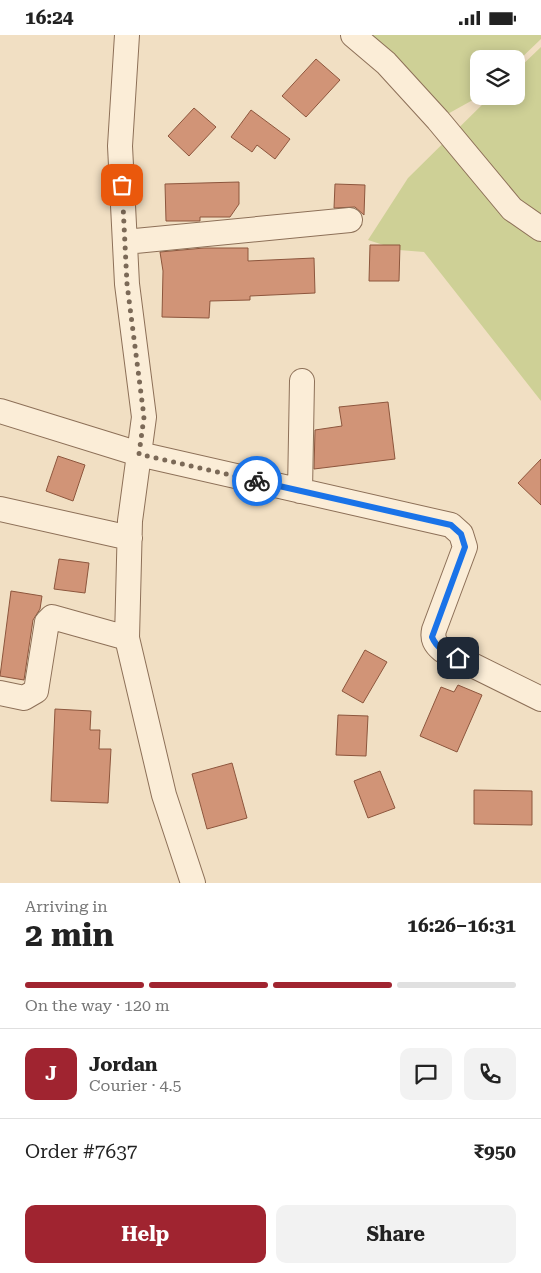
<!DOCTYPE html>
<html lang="en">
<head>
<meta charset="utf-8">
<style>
	body { margin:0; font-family:"Roboto Serif",serif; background:#f2f2f2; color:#222; height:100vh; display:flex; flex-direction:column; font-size:19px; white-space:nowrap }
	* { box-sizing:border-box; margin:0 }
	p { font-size:16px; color:#767676 }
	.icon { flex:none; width:28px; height:28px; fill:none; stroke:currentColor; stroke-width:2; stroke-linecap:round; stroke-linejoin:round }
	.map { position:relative; height:848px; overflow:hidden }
	.drawer { display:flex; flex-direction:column; background:#fff; flex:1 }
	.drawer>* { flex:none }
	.tools { position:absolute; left:470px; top:15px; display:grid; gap:10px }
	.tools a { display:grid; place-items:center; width:55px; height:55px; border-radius:10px; background:#fff; box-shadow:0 2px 12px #0003; font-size:25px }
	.pin { position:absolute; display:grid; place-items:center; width:42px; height:42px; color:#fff; margin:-21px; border-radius:10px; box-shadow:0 2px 8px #0006 }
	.courier { position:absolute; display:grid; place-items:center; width:50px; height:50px; margin:-25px; border:4px solid #1a73e8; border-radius:50%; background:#fff; color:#222; box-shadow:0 1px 6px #0007 }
	.summary em { font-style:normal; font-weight:700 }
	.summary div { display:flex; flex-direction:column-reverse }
	.summary { display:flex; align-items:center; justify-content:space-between; height:85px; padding:0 25px }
	h1 { font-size:32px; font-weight:700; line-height:38px }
	.bar { display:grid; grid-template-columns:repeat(4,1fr); gap:8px 5px; align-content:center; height:60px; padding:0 25px }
	.bar i { height:6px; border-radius:4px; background:#e0e0e0 }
	.bar .current { background:#a02430 }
	.bar p { grid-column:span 4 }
	.line { display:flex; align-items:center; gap:12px; padding:0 25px; border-top:1px solid #e0e0e0 }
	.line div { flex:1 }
	.round { display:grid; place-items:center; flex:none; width:52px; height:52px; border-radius:10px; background:#f2f2f2 }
	.action { display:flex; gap:10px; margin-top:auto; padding:10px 25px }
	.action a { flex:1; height:58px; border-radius:10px; background:#a02430; color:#fff; font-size:20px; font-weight:700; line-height:58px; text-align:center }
	.action a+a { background:#f2f2f2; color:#222 }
	.status { display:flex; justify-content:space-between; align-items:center; height:35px; padding:0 25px; background:#fff; direction:ltr }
	.status svg { height:14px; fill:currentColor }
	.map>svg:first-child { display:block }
	.green { fill:#ced096 }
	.building { fill:#d19477; stroke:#8d563d }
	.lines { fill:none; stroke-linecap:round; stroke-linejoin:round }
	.street-casing { stroke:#8d7058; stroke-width:26 }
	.street { stroke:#fbedd7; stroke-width:24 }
	.done { stroke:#7b6957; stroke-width:5; stroke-dasharray:0 9 }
	.route { stroke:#1a73e8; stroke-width:6 }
</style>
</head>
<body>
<div class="status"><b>16:24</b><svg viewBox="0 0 49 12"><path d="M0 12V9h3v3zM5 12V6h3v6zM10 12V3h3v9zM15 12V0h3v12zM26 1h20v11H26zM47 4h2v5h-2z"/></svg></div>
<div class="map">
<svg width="541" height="848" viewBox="0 0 541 848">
	<rect width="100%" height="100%" fill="#f1dfc3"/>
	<path class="green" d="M361 0H541V4L516 28V24H479L480 61 444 81Z
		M541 12V366L424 217 399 215 368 205 408 143 491 61H516V36Z"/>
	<path class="building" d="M316 24 340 45 306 82 282 61Z
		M194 73 216 92 189 121 168 101Z
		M251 75 290 104 275 124 257 110 252 117 231 102Z
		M239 147V169L230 182H200V186H166L165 149Z
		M335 149 365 150 364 180 355 172 334 173Z
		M370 210H400L399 246H369Z
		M204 213H248V226L314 223 315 258 250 261V265L210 266 209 283 162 282 163 236 160 217Z
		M388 367 395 424 314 434 315 395 342 391 339 372Z
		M58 421 85 430 73 466 46 456Z
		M541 424V470L518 448Z
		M59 524 89 528 85 558 54 554Z
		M11 556 42 561 40 574 33 585 24 645 0 641Z
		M365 615 387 627 363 668 342 656Z
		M458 650 482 660 457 717 420 701 441 652 454 657Z
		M55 674 91 676 90 695H100L99 714H111L108 768 51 766Z
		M338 680 368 681 366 721 336 720Z
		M232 728 247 783 207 794 192 739Z
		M380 736 395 773 368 783 354 746Z
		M474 755 532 756V790L474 789Z"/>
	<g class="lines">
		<defs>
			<path id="street" d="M127 0 120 111 127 249 144 382 130 486 127 603 164 760 193 848
				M353 0 386 28 438 85 512 174 541 194
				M125 207 350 185
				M0 376 139 419 451 490 461 499 465 512 434 595C432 604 435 609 442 615L541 664
				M300 456 302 346
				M0 474 130 503
				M0 658 24 663 36 656 47 587 52 582 127 603"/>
		</defs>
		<use href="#street" class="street-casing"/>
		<use href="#street" class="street"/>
	</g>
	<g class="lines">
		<path class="done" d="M122 150 127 249 144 382 139 419 257 446"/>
		<path class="route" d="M257 446 451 490 461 499 465 512 432 602C437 614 447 618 458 623"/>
	</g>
</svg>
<div class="tools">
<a><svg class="icon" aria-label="layers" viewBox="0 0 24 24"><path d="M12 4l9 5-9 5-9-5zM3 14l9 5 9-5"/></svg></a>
</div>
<div class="pin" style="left:122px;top:150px;background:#ea580c"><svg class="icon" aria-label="bag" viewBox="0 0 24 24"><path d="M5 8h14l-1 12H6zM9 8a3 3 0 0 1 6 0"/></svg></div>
<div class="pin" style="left:458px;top:623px;background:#1f2937"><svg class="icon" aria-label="home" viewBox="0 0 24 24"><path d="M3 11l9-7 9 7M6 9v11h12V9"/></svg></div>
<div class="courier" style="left:257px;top:446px"><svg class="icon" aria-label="bike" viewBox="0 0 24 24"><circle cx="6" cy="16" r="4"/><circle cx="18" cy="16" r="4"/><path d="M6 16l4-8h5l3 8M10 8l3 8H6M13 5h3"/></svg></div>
</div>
<section class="drawer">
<div class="summary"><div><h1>2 min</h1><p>Arriving in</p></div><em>16:26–16:31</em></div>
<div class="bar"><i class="current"></i><i class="current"></i><i class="current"></i><i></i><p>On the way · 120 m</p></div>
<div class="line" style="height:90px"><b class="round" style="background:#a02430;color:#fff">J</b><div><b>Jordan</b><p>Courier · 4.5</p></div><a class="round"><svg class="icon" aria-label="chat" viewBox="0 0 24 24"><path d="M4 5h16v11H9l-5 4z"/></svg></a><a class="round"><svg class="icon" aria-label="phone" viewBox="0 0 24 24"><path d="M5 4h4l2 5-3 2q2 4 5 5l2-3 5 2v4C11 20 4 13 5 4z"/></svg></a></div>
<div class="line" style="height:65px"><div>Order #7637</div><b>₹950</b></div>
<div class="action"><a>Help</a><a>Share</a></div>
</section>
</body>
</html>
